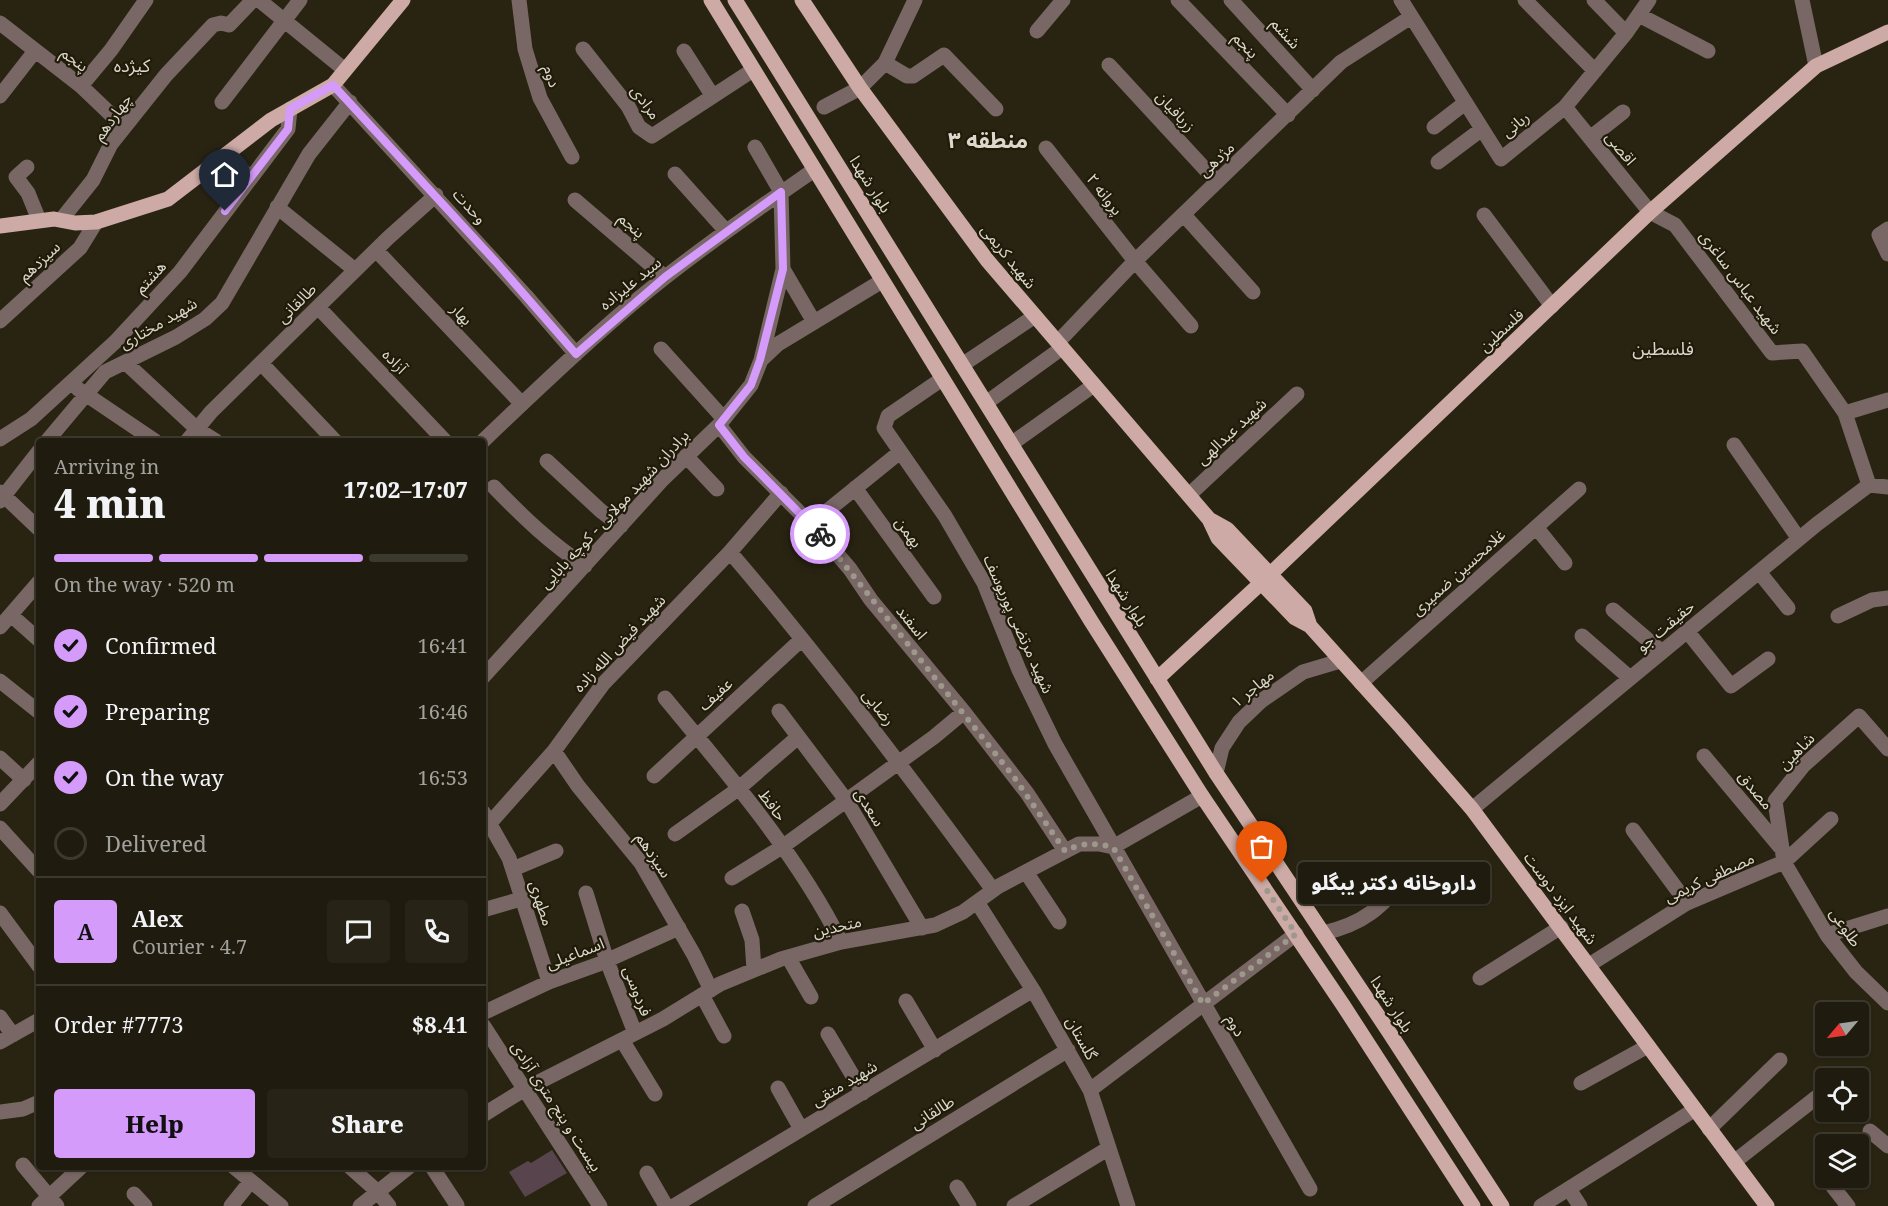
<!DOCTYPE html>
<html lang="en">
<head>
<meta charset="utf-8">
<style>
	body { margin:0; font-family:"Noto Serif","Noto Sans Arabic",serif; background:#272417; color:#f1f3f6; height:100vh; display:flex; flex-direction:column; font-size:22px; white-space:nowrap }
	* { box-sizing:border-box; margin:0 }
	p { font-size:20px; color:#a1a19e }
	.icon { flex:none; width:33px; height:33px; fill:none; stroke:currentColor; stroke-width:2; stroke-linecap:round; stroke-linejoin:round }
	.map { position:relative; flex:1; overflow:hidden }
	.sheet { position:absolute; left:36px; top:438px; width:450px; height:732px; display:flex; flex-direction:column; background:#1f1b0e; border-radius:6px; box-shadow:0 2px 4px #0004,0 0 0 2px #3c392e }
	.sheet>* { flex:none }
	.needle { width:39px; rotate:241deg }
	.tools { position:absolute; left:1815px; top:1002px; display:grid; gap:12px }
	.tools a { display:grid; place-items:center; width:54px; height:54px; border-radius:6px; background:#1f1b0e; box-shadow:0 2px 4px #0004,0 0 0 2px #3c392e; font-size:30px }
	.pin { position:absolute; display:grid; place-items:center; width:51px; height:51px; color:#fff; margin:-62px -26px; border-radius:50% 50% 50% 0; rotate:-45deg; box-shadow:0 0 6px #0007 }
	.pin .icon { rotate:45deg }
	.courier { position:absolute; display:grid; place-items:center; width:60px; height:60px; margin:-30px; border:4px solid #d59bfa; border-radius:50%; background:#fff; color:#222; box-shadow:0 2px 8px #0007 }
	.bubble { position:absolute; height:42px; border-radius:6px; background:#1f1b0e; box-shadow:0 2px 4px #0004,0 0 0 2px #3c392e; font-size:20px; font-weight:800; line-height:42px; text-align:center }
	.headline em { font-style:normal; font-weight:800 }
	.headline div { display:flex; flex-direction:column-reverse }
	.headline { display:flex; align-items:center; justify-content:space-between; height:102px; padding:0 18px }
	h1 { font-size:39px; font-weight:800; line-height:45px }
	.bar { display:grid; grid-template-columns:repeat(4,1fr); gap:9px 6px; align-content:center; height:72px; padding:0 18px }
	.bar i { height:8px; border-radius:4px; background:#3c392e }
	.bar .current { background:#d59bfa }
	.bar p { grid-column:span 4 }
	.line { display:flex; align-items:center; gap:15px; padding:0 18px; border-top:2px solid #3c392e }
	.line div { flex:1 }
	.round { display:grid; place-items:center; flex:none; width:63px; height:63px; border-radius:6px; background:#272417 }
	ol { padding:0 18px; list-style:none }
	li { display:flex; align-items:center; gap:18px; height:66px }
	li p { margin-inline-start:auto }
	li .icon { padding:6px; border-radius:50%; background:#d59bfa; color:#111; stroke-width:4 }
	li:last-child { color:#a1a19e }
	li i { width:33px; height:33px; border:3px solid #3c392e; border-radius:50% }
	.button { display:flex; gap:12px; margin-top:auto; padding:12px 18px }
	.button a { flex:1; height:69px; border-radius:6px; background:#d59bfa; color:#111; font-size:24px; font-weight:800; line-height:69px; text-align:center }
	.button a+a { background:#272417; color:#f1f3f6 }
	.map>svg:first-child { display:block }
	.building { fill:#58444c }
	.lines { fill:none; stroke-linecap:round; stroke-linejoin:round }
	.minor { stroke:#786765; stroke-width:15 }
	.major { stroke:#cdaaa5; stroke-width:15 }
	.done { stroke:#9d988b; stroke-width:6; stroke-dasharray:0 10.8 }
	.route { stroke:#d59bfa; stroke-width:8 }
	.labels { text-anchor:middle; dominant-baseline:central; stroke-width:4.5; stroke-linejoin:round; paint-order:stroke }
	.street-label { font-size:16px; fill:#dbd7cc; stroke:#201b09 }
	.neighbourhood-label { font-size:18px; fill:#dbd7cc; stroke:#201b09 }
	.district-label { font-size:22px; font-weight:bold; fill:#dbd7cc; stroke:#201b09 }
</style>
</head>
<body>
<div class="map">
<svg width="1888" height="1206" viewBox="0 0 1888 1206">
	<rect width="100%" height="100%" fill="#292412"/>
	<path class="building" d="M552 1150 567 1173 525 1197 509 1172 528 1161 531 1163Z"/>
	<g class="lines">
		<path class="minor" d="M259 0 345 70
			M519 0 525 49 540 98 572 157
			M1178 0 1288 115
			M1231 0 1313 90
			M1401 0 1501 159 1565 107 1626 33 1649 0
			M1525 0 1595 71
			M1594 0 1626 33
			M1802 0 1816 66
			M1639 15 1708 51
			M0 23 81 86 124 127
			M1037 31 1063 0
			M583 49 628 106 639 127 652 136 753 70
			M684 51 712 95
			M885 63 907 76H913L944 55 996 109
			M1109 65 1217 182
			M333 85 526 296 576 354
			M81 86 111 50 146 0
			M0 96 35 51
			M222 102 300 0
			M824 107 860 88 885 63 915 0
			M1565 107 1650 212 1675 225 1772 353 1802 351 1845 413 1869 485
			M1434 127 1465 103
			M1590 138 1623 112
			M1046 148 1135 261 1191 326
			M228 153 250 179
			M1438 162 1482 129
			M27 167 16 177 28 193 39 220
			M675 174 726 231
			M575 200 665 277
			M277 207 355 270
			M1184 215 1253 292
			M1484 215 1552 306
			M61 220 93 180 111 144 166 75 213 25 221 23 229 25 253 0
			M1888 229 1879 235 1888 254
			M376 250 522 404
			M783 269 814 322
			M318 307 445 441
			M0 321 80 248 96 222
			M1058 342 1135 261 1341 62 1411 17
			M661 349 724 419
			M761 360 778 344 882 281
			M126 363 197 429 216 441
			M261 363 335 441
			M962 365 1035 316
			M942 379 888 416 884 428 945 516 984 583 1019 670 1055 744 1310 1189
			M78 389 155 441
			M986 403 1062 348
			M1845 413 1888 400
			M719 425 744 457 814 527 850 569 871 600 964 712 1027 793 1065 851
			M0 439 31 419 115 342 180 272 288 129 290 109
			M47 441 105 372 176 337 205 319 222 303 309 154 350 102
			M187 441 211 412 388 238 436 195
			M483 441C531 395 580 348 631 305 689 256 752 213 814 170
			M1011 444 1094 385
			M1734 445 1799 539
			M686 456 717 489
			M547 461 601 511 621 526
			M494 487C522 516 551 544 585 566
			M855 488 934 597
			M0 492 39 529
			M1189 495 1297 394
			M0 501 39 451
			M811 524 900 452
			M1536 527 1565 563
			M730 552C823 661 909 775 993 890
			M1759 572 1788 608
			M1613 610 1662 652
			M11 615 39 640
			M1838 616 1872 600 1888 598
			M0 627 39 582
			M1687 631 1731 686 1768 659
			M1582 636 1630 678
			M483 677 663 479 719 425 751 385 761 360 783 269 781 192 755 147
			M0 681 39 712
			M1361 683 1579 489
			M665 698C727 773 797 854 841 942
			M779 711 846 800 922 928
			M1888 749 1859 716 1803 766 1775 801 1784 862 1827 935 1856 972 1888 1003
			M554 751 578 786 641 863 694 955 711 990
			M1704 756 1780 847
			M0 758 24 780
			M1216 773 1222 748 1239 722 1261 701 1303 672 1340 661
			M654 776 802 639
			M0 804 39 763
			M1472 809 1817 524 1869 485 1888 487
			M483 812 509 858 549 982
			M490 823 554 751 603 684 730 552 781 493
			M0 828 39 871
			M1633 830 1687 903
			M675 834 738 789 798 737
			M513 869 556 851
			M1026 872 1059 922
			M732 878 782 847 934 737 964 712
			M586 893 607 961 635 1033
			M977 902 1033 990 1090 1090 1128 1206
			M483 910 521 899
			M742 911 752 940 754 970
			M0 913 39 966
			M1323 933C1364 924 1382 907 1408 875
			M1827 935 1888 916
			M788 957 811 997
			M1589 965 1687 903 1784 862 1831 819
			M1480 978 1561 927
			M702 995 724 1036
			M906 1001 935 1050
			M483 1013 549 982 599 964 679 928
			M0 1017 13 1035
			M483 1025 600 1206
			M828 1034 863 1093
			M622 1040 655 1094
			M0 1042 39 1020
			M1581 1083 1648 1046
			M778 1088 801 1129
			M1090 1090 1296 934
			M0 1112 23 1109 39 1102
			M483 1115 525 1089 663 1019 720 984 781 959 841 942 935 925 963 912 999 886 1079 844H1099L1113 847 1202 796
			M1709 1129 1780 1060
			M1870 1131 1888 1146
			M1734 1162 1817 1097
			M23 1165 57 1206
			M234 1167 281 1206
			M350 1167 377 1191 389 1206
			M432 1167 457 1205
			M647 1173 666 1206
			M1830 1183 1848 1206
			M957 1187 969 1206
			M1569 1189 1580 1206
			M134 1194 145 1206
			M39 1206 81 1167
			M231 1206 251 1181
			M360 1206 409 1167
			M674 1206 1033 990
			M815 1206 1068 1050
			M1014 1206 1109 1148
			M1541 1206 1694 1110"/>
		<path class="major" d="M711 0 1091 621 1202 796 1343 1005 1473 1206
			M735 0 1216 773 1389 1032 1502 1206
			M802 0 860 88 987 260 1209 519 1218 538 1295 618 1310 626 1400 726 1472 809 1767 1206
			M0 226 54 219 75 223 96 222 168 199 271 120 333 85 403 0
			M1209 519 1227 529 1305 611 1310 626
			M1157 679 1261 583 1650 212 1816 66 1888 32"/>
	</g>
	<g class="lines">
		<path class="done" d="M820 534 1014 777 1065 851C1083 842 1094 843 1113 847L1203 1004 1296 934 1262 883"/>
		<path class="route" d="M225 211 288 129 290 109 333 85 496 262 576 354 665 277 781 192 783 269 760 360 751 385 719 425 744 457 820 534"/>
	</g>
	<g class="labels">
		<g class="street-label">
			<text transform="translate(1286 33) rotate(48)">ششم</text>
			<text transform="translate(1246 45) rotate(46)">پنجم</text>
			<text transform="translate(75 59) rotate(37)">پنجم</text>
			<text transform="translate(552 76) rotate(72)">دوم</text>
			<text transform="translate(646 102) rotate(54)">مرادی</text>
			<text transform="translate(1176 111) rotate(47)">زربافیان</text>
			<text transform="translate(112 117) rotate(-54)">چهاردهم</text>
			<text transform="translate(1515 124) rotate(-39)">ربانی</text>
			<text transform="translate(1621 148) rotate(51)">اقصی</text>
			<text transform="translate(1216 159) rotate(-43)">مژدهی</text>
			<text transform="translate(871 184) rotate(58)">بلوار شهدا</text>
			<text transform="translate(1105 194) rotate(52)">پروانه ۲</text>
			<text transform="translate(470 206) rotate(48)">وحدت</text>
			<text transform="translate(632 225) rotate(41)">پنجم</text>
			<text transform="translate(1009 256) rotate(51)">شهید کریمی</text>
			<text transform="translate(39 261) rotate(-43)">سیزدهم</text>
			<text transform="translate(150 277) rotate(-48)">هشتم</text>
			<text transform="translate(1741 282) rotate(53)">شهید عباس ساغری</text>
			<text transform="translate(630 283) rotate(-39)">سید علیزاده</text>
			<text transform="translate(296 303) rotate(-45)">طالقانی</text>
			<text transform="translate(462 314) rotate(47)">بهار</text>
			<text transform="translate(158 323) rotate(-30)">شهید مختاری</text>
			<text transform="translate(1501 330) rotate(-43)">فلسطین</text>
			<text transform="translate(395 361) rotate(46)">آزاده</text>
			<text transform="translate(1231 431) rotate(-43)">شهید عبدالهی</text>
			<text transform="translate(614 509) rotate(-47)">برادران شهید مولایی - کوچه بابایی</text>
			<text transform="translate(909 532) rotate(54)">بهمن</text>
			<text transform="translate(1458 572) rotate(-42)">غلامحسین ضمیری</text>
			<text transform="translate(1127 598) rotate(58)">بلوار شهدا</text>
			<text transform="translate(912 622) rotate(51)">اسفند</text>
			<text transform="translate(1019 624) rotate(66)">شهید مرتضی پوریوسف</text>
			<text transform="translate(1665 626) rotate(-40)">حقیقت جو</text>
			<text transform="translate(619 643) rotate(-47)">شهید فیض الله زاده</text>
			<text transform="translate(1252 688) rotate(-39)">مهاجر ۱</text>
			<text transform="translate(715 694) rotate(-43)">عفیف</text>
			<text transform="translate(879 707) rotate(51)">رضایی</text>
			<text transform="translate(1796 751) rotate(-46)">شاهین</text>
			<text transform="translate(1756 790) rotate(50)">مصدق</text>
			<text transform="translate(773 805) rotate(53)">حافظ</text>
			<text transform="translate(870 807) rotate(58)">سعدی</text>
			<text transform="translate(654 855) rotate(56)">سیزدهم</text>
			<text transform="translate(1709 877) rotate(-25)">مصطفی کریمی</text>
			<text transform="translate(1561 898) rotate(53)">شهید ایزد دوست</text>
			<text transform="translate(542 903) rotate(72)">مطهری</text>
			<text transform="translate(837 926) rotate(-13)">متحدین</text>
			<text transform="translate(1846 927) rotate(56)">طلوعی</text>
			<text transform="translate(575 953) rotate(-21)">اسماعیلی</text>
			<text transform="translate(638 991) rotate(69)">فردوسی</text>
			<text transform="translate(1392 1004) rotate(57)">بلوار شهدا</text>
			<text transform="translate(1236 1025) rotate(60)">دوم</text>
			<text transform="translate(1082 1038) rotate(61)">گلستان</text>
			<text transform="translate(844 1083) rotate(-31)">شهید متقی</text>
			<text transform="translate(557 1106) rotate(57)">بیست و پنج متری آزادی</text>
			<text transform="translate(932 1112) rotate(-32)">طالقانی</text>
		</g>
		<g class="neighbourhood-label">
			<text x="132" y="65">کیژده</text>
			<text x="1663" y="348">فلسطین</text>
		</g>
		<g class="district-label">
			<text x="988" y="139">منطقه ۳</text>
		</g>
	</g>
</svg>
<div class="tools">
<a><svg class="needle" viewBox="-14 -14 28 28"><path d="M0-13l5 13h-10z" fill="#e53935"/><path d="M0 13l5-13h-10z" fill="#a1a19e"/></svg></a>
<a><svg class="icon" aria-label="locate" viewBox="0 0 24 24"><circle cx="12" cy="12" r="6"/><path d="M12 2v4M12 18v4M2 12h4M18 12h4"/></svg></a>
<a><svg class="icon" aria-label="layers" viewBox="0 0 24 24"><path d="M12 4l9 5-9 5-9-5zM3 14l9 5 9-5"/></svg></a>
</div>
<div class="pin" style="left:1262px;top:883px;background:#ea580c"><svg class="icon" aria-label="bag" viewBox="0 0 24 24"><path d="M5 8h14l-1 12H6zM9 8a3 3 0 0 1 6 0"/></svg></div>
<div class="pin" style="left:225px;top:211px;background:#1f2937"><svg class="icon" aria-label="home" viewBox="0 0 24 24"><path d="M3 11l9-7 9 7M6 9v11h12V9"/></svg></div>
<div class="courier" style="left:820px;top:534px"><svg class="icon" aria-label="bike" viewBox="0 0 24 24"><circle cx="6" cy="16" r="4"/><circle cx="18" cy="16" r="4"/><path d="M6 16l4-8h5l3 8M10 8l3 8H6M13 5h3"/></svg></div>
<div class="bubble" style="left:1298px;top:862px;width:192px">داروخانه دکتر یبگلو</div>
<section class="sheet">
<div class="headline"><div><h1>4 min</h1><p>Arriving in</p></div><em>17:02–17:07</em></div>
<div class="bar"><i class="current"></i><i class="current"></i><i class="current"></i><i></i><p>On the way · 520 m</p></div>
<ol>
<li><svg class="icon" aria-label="check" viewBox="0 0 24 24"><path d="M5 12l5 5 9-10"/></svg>Confirmed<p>16:41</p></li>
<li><svg class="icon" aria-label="check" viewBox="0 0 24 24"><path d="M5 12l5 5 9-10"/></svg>Preparing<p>16:46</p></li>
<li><svg class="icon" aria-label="check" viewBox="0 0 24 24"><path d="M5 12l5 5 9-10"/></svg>On the way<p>16:53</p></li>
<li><i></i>Delivered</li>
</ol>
<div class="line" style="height:108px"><b class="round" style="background:#d59bfa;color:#111">A</b><div><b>Alex</b><p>Courier · 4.7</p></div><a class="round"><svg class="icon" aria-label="chat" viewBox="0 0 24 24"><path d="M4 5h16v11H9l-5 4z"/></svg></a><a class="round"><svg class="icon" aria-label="phone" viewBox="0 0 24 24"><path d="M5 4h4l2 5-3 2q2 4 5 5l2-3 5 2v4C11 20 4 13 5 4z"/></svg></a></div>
<div class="line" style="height:78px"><div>Order #7773</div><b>$8.41</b></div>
<div class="button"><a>Help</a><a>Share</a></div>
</section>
</div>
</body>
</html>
